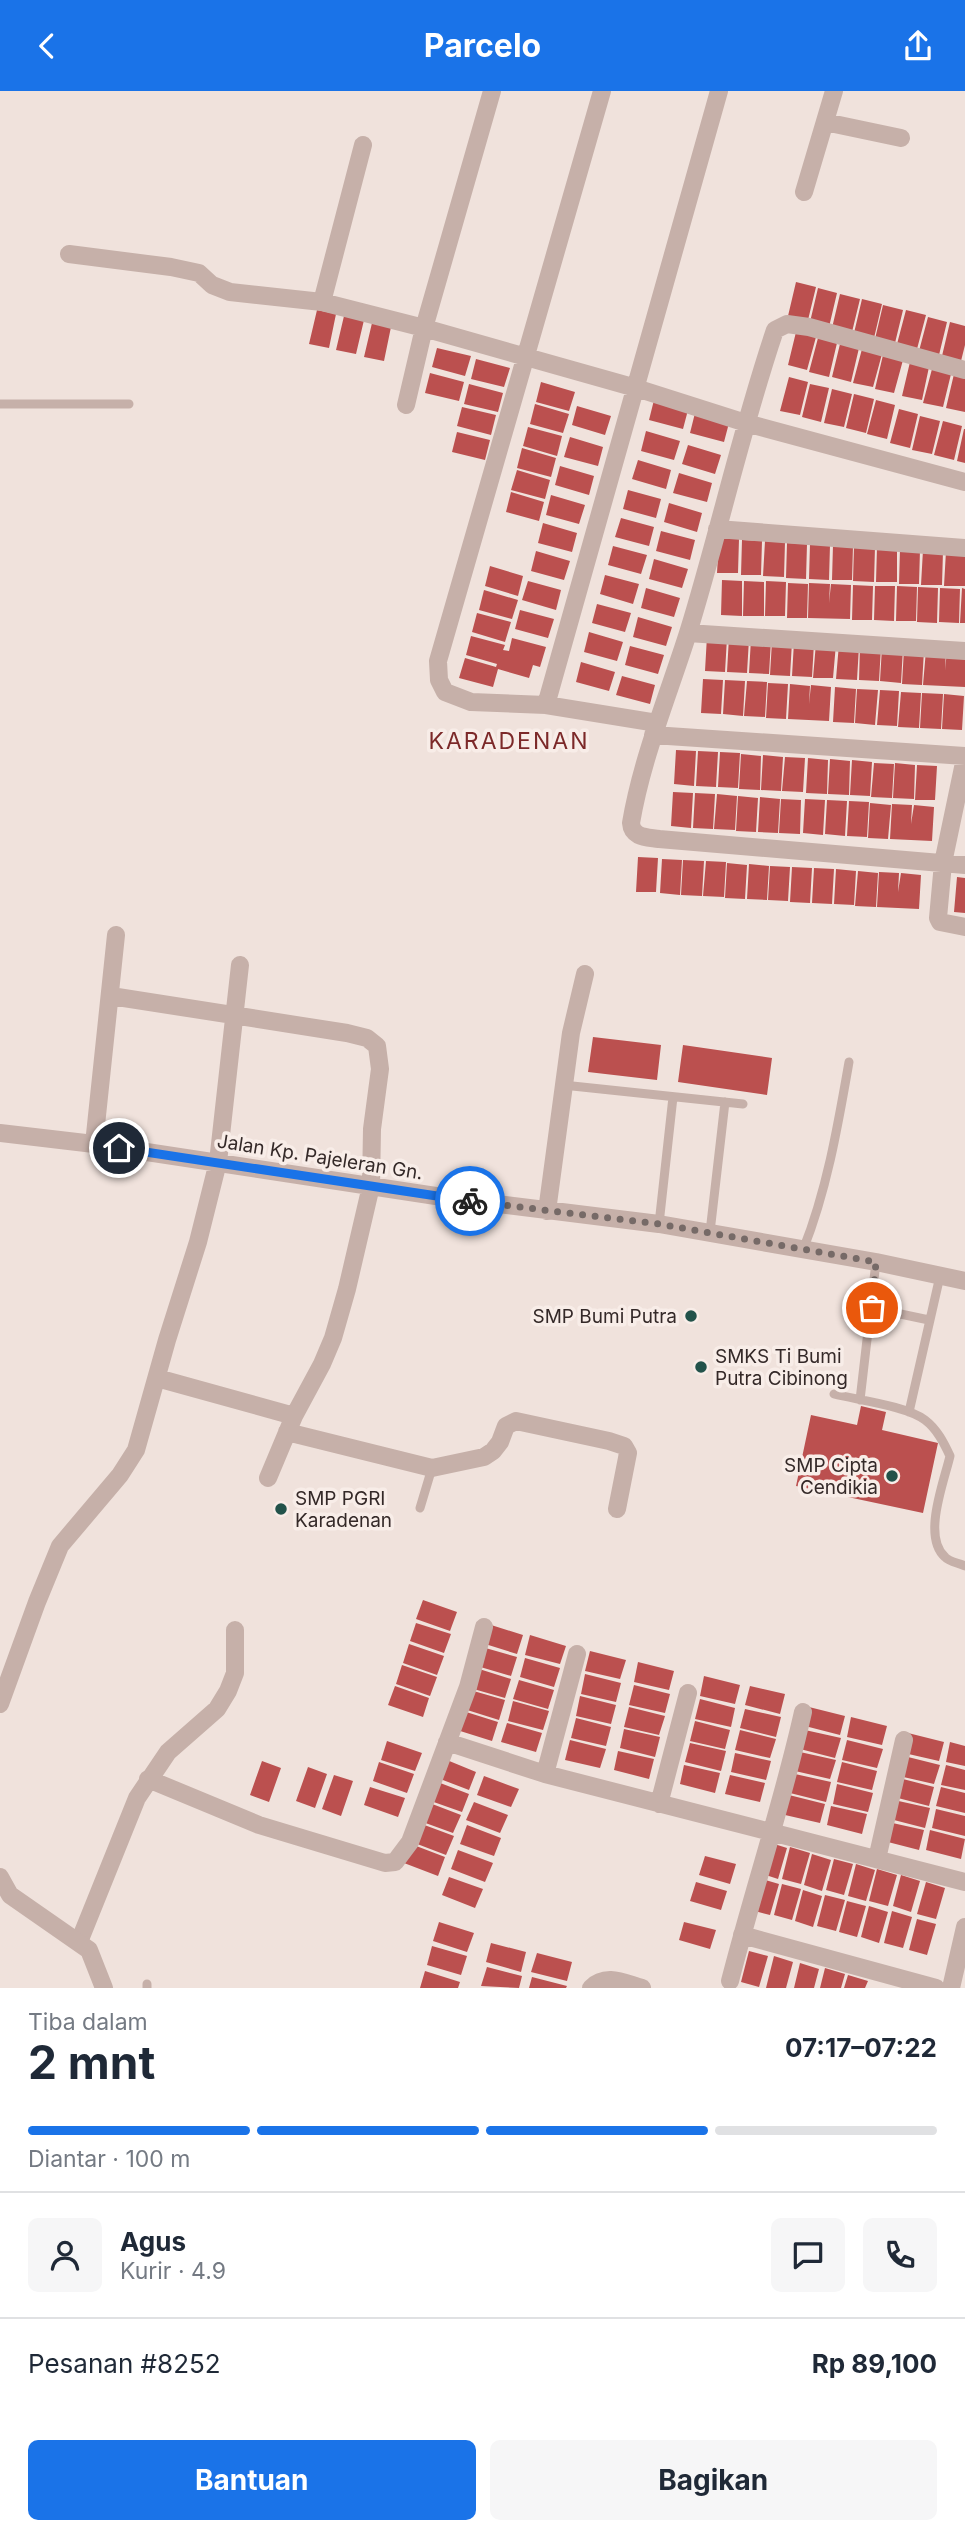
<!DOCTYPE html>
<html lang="id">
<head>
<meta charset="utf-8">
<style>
	body { margin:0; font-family:Inter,sans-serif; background:#f6f6f7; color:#1f2937; height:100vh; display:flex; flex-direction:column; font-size:26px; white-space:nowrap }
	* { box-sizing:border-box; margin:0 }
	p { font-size:23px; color:#747a83 }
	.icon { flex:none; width:38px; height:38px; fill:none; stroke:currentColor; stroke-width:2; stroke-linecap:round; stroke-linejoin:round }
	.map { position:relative; height:1897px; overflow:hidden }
	.side { display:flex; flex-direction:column; background:#fff; flex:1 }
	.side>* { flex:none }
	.pin { position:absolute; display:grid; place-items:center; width:60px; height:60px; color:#fff; margin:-30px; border:4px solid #fff; border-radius:50%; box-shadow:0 2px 7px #0007 }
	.courier { position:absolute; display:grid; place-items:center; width:70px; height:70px; margin:-35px; border:5px solid #1a73e8; border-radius:50%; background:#fff; color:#222; box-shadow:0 2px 9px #0007 }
	.headline em { font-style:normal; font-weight:700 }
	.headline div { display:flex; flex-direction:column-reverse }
	.headline { display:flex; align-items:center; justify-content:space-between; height:119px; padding:0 28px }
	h1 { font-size:46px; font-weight:700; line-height:52px }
	.bar { display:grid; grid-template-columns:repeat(4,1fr); gap:10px 7px; align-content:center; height:84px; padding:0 28px }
	.bar i { height:9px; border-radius:5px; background:#e0e1e3 }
	.bar .selected { background:#1a73e8 }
	.bar p { grid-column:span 4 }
	.line { display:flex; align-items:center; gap:18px; padding:0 28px; border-top:2px solid #e0e1e3 }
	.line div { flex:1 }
	.round { display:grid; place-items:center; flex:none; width:74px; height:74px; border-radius:10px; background:#f6f6f7 }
	.cta { display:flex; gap:14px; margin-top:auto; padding:14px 28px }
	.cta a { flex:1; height:80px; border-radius:10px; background:#1a73e8; color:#fff; font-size:28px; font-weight:700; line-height:80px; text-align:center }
	.cta a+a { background:#f6f6f7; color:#1f2937 }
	header { display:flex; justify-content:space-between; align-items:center; height:91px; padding:0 28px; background:#1a73e8; color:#fff; font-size:32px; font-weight:700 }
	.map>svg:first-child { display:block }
	.building { fill:#bb504f }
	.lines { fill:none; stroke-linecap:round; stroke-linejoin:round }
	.service { stroke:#c6b0a9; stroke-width:9 }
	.minor { stroke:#c6b0a9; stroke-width:18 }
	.tertiary { stroke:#c6b0a9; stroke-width:18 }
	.done { stroke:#766a67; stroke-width:7; stroke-dasharray:0 12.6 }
	.route { stroke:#1a73e8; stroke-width:9 }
	.poi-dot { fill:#22524a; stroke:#f8ede8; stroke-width:2.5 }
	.labels { text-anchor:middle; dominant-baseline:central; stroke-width:7; stroke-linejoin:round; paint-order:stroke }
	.street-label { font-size:19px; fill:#342928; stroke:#f8ede8 }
	.poi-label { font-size:19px; fill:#342928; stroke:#f8ede8; text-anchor:end }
	.quarter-label { font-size:23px; letter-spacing:2px; fill:#7c2929; stroke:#f8ede8 }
</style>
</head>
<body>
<header><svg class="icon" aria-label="back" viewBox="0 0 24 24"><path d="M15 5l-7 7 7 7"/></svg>Parcelo<svg class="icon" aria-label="share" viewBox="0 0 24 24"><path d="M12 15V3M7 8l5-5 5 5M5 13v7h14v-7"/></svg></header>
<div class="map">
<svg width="965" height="1897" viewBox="0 0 965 1897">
	<rect width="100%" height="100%" fill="#f0e2dc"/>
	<path class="building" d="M796 191 816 196 808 229 788 225Z
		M818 197 837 202 829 236 810 231Z
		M840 203 860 208 852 241 832 237Z
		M862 208 882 213 874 247 854 242Z
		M883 214 903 219 895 252 875 248Z
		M317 219 336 223 329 257 309 253Z
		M906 219 926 224 917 258 897 253Z
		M344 225 364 229 356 263 336 259Z
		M928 226 947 231 939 264 919 260Z
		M950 231 965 235V254L961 270 942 265Z
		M372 232 391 236 384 270 364 266Z
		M796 241 816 246 807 279 788 274Z
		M818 247 837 252 829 286 809 281Z
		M840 253 859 257 851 291 832 286Z
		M437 257 471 265 465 285 432 276Z
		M862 258 882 263 873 296 853 292Z
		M883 264 903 269 894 302 875 298Z
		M476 268 510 277 504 296 471 288Z
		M910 271 929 276 922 309 902 305Z
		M932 278 951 283 943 316 923 312Z
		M430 282 464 291 459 310 425 302Z
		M954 283 965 286V321L946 317Z
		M789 286 808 291 800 324 780 320Z
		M541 291 575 301 569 320 536 311Z
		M469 293 503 302 498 321 464 313Z
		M810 293 829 297 821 331 802 326Z
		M832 298 852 303 844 336 824 332Z
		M854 303 874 308 866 342 846 337Z
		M654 309 688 319 683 338 649 329Z
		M876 309 895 314 887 348 867 343Z
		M535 313 569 323 563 342 530 333Z
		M577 315 611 325 605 344 572 334Z
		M462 316 496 324 491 344 457 335Z
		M899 318 918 323 910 357 890 352Z
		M695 322 729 332 724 351 690 342Z
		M920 325 940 330 932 363 912 359Z
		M943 330 962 335 954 369 934 364Z
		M528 336 562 345 557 365 523 355Z
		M964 338H965V372L957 370Z
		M646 340 680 350 674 369 641 360Z
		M457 341 490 349 485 369 452 361Z
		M570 346 603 356 598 375 564 366Z
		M688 354 721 364 715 383 682 373Z
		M522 357 556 367 551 386 517 377Z
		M638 369 671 379 666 398 632 388Z
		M560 375 594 385 589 404 555 394Z
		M517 379 550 389 545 408 511 399Z
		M679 382 712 392 707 411 673 402Z
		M628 399 661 408 656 427 623 418Z
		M511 401 544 411 539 430 506 421Z
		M551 404 585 414 579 433 546 424Z
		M669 412 702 422 697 441 664 431Z
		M621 427 654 436 649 455 615 446Z
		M543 432 577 442 572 461 538 452Z
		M661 440 695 449 690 469 656 460Z
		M719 447 739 448 738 482H717Z
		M742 449 762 450 761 484H741Z
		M765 450 785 451 784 486 763 485Z
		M787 452 807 453 806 488 786 487Z
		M810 453 830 454 829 489 809 488Z
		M833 454 853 455 852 489H832Z
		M613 455 647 464 641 483 608 474Z
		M854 455 875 456 874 491 853 490Z
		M877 456 897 457V491H876Z
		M900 458 920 459 919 493H899Z
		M923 459 943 460 942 494H921Z
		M536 460 570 470 564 489 531 480Z
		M946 460 965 461V495H944Z
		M654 468 688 478 682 497 649 488Z
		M490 475 523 485 518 505 485 495Z
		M605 484 639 493 633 513 600 503Z
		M722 489 742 490V525L721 524Z
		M528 490 561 499 556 519 522 509Z
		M744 490 764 491V525H743Z
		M766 490 786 491 785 525H765Z
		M788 492 808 493 807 527H787Z
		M809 492 830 493 829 512 831 493 851 494 850 528 808 527Z
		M853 494 873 495 872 529H852Z
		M875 495H895L894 530 874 529Z
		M897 495 917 496 916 530H896Z
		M918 496 938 497 937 532 917 531Z
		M646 497 680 507 674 526 641 517Z
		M940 497 960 498 959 532 939 531Z
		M962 497 965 498V532H960Z
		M484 499 518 509 512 528 479 519Z
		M597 513 631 522 625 541 592 532Z
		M520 519 554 528 548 547 515 538Z
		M477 522 511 531 505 551 472 541Z
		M638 526 672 536 666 555 633 546Z
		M589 541 623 551 617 570 584 561Z
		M471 545 505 554 503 559 509 560 512 547 546 556 540 576 533 574 529 587 498 578 493 596 459 587 465 567 496 576 497 573 466 564Z
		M707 545 727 547 725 581 705 580Z
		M729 546 749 548 747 582 727 581Z
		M751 548 771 549 769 583 749 582Z
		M772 550 792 551 790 585 770 584Z
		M794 551 814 552 812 586 792 585Z
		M816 552 836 553 833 587H813Z
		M839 553 859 555 857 589 836 588Z
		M630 555 664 564 658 583 625 574Z
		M860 555 881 556 879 590 859 589Z
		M882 556 903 557 901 592 880 590Z
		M904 558 924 559 922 594 902 593Z
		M926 559 946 560 945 579 947 560 965 561V596L923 594Z
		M581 571 615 581 609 600 576 591Z
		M622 585 655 594 650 613 616 604Z
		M703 588 723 589 721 623 701 622Z
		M725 589 745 590 743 625 723 623Z
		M747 590 767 591 765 626 744 625Z
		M768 592 788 593 786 628 766 627Z
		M790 593 810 595 809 613 811 594 831 596 829 630 788 628Z
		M835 596 856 598 854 632 833 631Z
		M857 598 878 599 875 634 855 632Z
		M880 599 899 600 897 635 877 634Z
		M901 601 921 602 919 637 898 636Z
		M922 602 943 603 941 638 920 637Z
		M944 603 964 605 962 639 942 638Z
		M676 659 696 660 694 695 674 693Z
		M698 660 718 661 716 696 696 695Z
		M720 661 740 662 738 697 718 696Z
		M741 663 761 665 760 699 739 698Z
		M763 664 783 666 781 700 761 699Z
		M785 666 805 667 803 701 782 700Z
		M808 667 828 669 827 703 806 702Z
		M830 668 850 670 849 704 828 703Z
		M852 669 872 671 870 705 850 704Z
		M874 672 894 673 892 707 871 706Z
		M895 672 915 674 914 708 893 707Z
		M917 674 937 675 935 709H915Z
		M673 701 693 702 691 737 671 735Z
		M695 702 715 703 713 738 693 737Z
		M717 703 737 705 735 739 714 738Z
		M738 705 758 707 756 741 736 740Z
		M760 706 780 708 778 742 758 741Z
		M781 708 801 709 800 743 779 742Z
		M805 708 825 709 823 744 803 742Z
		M827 709 847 710 845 745 825 743Z
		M849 710 869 711 867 746 847 745Z
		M870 712 891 714 888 748 868 747Z
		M892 713 912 714 911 733 914 714 934 716 932 750 890 748Z
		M638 766 658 767 656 801H636Z
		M662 768 682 769 680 804 660 802Z
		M683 769 704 770 702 805 681 804Z
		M706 770 726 771 724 806 703 805Z
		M727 772 747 774 745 808 725 807Z
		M749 773 769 775 767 809 747 808Z
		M770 775 790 776 788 810 768 809Z
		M792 776 812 777 810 812 790 811Z
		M814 777 834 778 832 813 812 812Z
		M836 778 856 780 854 814 834 813Z
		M858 780 878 782 876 816 855 815Z
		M879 781 899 782 898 801 901 782 921 784 919 818 877 816Z
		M957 786 965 787V822L954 821Z
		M593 946 661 954 657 989 588 981Z
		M683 954 772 967 767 1004 678 991Z
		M861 1315 886 1321 882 1339 938 1352 923 1422 796 1395 811 1324 857 1334Z
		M423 1509 457 1521 450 1540 416 1528Z
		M416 1532 451 1543 444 1562 410 1550Z
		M488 1533 523 1544 517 1563 482 1552Z
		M530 1544 566 1555 560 1573 525 1564Z
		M409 1553 444 1565 437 1584 403 1572Z
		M482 1556 517 1566 511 1585 477 1575Z
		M590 1560 626 1569 620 1588 585 1580Z
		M525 1567 560 1577 554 1596 520 1586Z
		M638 1571 674 1580 669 1599 634 1591Z
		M402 1574 437 1586 430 1605 396 1593Z
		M476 1577 511 1588 505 1607 470 1597Z
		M585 1583 621 1592 616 1611 581 1603Z
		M704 1585 740 1594 735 1613 700 1605Z
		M519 1589 554 1599 548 1618 513 1608Z
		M634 1594 670 1603 665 1622 629 1614Z
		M395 1595 429 1607 423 1626 388 1614Z
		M750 1595 785 1603 780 1623 745 1614Z
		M470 1599 505 1609 499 1629 464 1618Z
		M580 1605 616 1614 611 1633 576 1625Z
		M700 1608 735 1617 731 1636 695 1628Z
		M513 1610 549 1620 543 1639 508 1630Z
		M629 1616 665 1625 659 1644 624 1636Z
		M809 1616 845 1625 840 1644 805 1635Z
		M745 1618 781 1626 776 1646 740 1637Z
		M463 1620 498 1631 492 1650 457 1639Z
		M851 1626 887 1635 882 1654 847 1646Z
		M576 1627 611 1636 606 1655 571 1647Z
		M695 1630 730 1639 725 1658 690 1650Z
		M507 1632 542 1642 536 1661 501 1651Z
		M624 1638 660 1646 655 1666 620 1657Z
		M740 1639 776 1648 770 1667 735 1659Z
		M805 1639 841 1647 835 1667 800 1658Z
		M908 1642 944 1651 939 1670 904 1662Z
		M570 1649 606 1658 600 1677 565 1669Z
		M847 1649 883 1658 877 1677 842 1669Z
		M387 1650 422 1662 415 1680 381 1669Z
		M950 1651 965 1655V1675L946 1671Z
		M690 1652 726 1660 721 1680 685 1671Z
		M618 1660 654 1668 649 1688 614 1679Z
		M800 1661 836 1669 830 1688 795 1680Z
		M735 1662 771 1670 766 1689 731 1681Z
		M904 1665 940 1674 934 1693 899 1685Z
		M442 1667 476 1681 469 1699 435 1686Z
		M262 1670 281 1677 269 1711 250 1704Z
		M379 1671 414 1683 407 1702 373 1690Z
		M842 1671 877 1680 872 1699 837 1691Z
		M684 1674 720 1682 715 1702 680 1693Z
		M946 1674 965 1679V1699L941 1694Z
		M308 1676 327 1683 315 1717 296 1710Z
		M795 1683 831 1691 826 1711 790 1702Z
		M334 1684 353 1690 341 1725 322 1718Z
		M730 1684 765 1692 760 1711 725 1703Z
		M484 1685 519 1698 511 1716 477 1704Z
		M899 1687 934 1696 929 1715 894 1706Z
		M435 1690 469 1703 462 1721 428 1709Z
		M837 1693 873 1702 868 1721 833 1713Z
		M370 1696 405 1707 398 1726 364 1714Z
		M941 1696 965 1702V1722L936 1715Z
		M789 1704 825 1713 820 1732 785 1724Z
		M894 1709 930 1717 925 1737 890 1728Z
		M427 1711 461 1724 453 1742 420 1730Z
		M474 1711 508 1724 500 1742 466 1729Z
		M831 1715 867 1723 862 1743 827 1734Z
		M936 1718 965 1725V1745L932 1737Z
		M888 1731 924 1739 919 1759 884 1750Z
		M419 1732 454 1745 446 1764 412 1751Z
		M467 1734 501 1747 494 1765 460 1753Z
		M930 1739 965 1748 961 1768 926 1759Z
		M768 1751 787 1757 778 1788 760 1782Z
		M411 1753 445 1766 438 1785 404 1772Z
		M790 1756 810 1762 801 1793 782 1788Z
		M458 1759 493 1772 485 1791 451 1778Z
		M812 1763 831 1769 822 1800 804 1794Z
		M705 1765 736 1773 730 1793 699 1784Z
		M834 1768 853 1773 844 1804 826 1799Z
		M856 1773 875 1779 866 1810 848 1805Z
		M877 1778 897 1784 888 1815 869 1810Z
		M901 1784 920 1790 911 1821 893 1815Z
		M449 1786 483 1798 475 1817 442 1804Z
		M759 1787 779 1793 770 1824 751 1819Z
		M696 1791 727 1800 721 1819 690 1810Z
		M926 1791 945 1797 936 1828 917 1823Z
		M782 1793 801 1798 792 1829 774 1824Z
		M803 1799 822 1805 813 1836 795 1830Z
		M825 1804 845 1809 836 1840 817 1835Z
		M847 1810 866 1815 857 1846 839 1841Z
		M869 1815 888 1821 879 1852 861 1846Z
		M892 1820 912 1826 903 1857 884 1852Z
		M917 1828 936 1833 927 1864 909 1859Z
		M439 1831 474 1842 467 1861 433 1850Z
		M684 1831 716 1839 710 1858 679 1849Z
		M491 1852 526 1861 521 1881 486 1871Z
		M432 1855 467 1865 461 1884 427 1874Z
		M749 1860 768 1865 759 1896 741 1891Z
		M537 1862 572 1871 567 1890 531 1881Z
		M774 1865 793 1871 786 1897H766Z
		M800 1872 819 1878 814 1897H794Z
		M487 1876 522 1885 519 1897 481 1895Z
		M825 1877 845 1883 841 1897H820Z
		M425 1880 460 1891 458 1897H420Z
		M848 1884 868 1890 865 1897H844Z
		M532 1886 567 1895 566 1897H529Z"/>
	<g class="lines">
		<path class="service" d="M0 313H129
			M563 994 743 1013
			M659 1133 673 1006
			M710 1141 725 1011
			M803 1159C827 1099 838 1034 849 971
			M872 1217 929 1229
			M834 1303C858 1309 907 1315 925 1329 937 1338 944 1352 950 1365 944 1391 922 1446 945 1466 949 1471 959 1472 965 1475
			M860 1309 876 1171
			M909 1321 940 1185
			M420 1417 432 1377
			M147 1893V1897"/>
		<path class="minor" d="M825 31 901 47
			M804 101 834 0
			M69 163 171 176 199 182 212 194 230 201 322 211 424 237 636 297 746 332 965 391
			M322 211 363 54
			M965 279 809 236 787 233 775 239C741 339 719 442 688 542 668 605 642 667 631 732 632 747 647 746 659 748L965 774
			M406 314 424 237 492 0
			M717 438 965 457
			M688 542 965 560
			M546 614 471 611 445 601 439 589 438 570 602 0
			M657 632 546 614 719 0
			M653 644 965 665
			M965 667 943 772 938 827 940 831 965 836
			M111 905 347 942 367 947 377 955 380 978 372 1038 371 1095 347 1198 333 1247 322 1273 294 1325 268 1387
			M0 1042 94 1053 449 1107 659 1133 876 1171 965 1190
			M94 1053 116 844
			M547 1120 571 942 585 883
			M157 1287 294 1325
			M287 1341 432 1377 484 1366 493 1360 500 1351 506 1335 516 1330 609 1350 624 1355 628 1362 617 1418
			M0 1613 37 1511 60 1455 120 1384 136 1359 167 1249 198 1151 218 1071 240 874
			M447 1651 545 1683 965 1791
			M545 1683 577 1563
			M148 1688 259 1734 385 1772 395 1771 410 1751 468 1596 484 1536
			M659 1713 688 1602
			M877 1768 904 1649
			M742 1844 936 1897
			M79 1851 137 1707 168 1661 217 1618 228 1600 235 1582V1539
			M730 1890C753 1800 783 1711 803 1621
			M591 1897C606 1882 624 1892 642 1897
			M951 1897 965 1836"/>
		<path class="tertiary" d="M0 1786 10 1804 89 1859 104 1897"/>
	</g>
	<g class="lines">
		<path class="done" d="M470 1110 659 1133 876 1171 872 1217"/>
		<path class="route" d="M119 1057 470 1110"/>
	</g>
	<g class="poi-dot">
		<circle cx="691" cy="1225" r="7"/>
		<circle cx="701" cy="1276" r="7"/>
		<circle cx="892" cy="1385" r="7"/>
		<circle cx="281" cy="1418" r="7"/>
	</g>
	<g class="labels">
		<g class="street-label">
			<text transform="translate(320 1066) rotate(9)">Jalan Kp. Pajeleran Gn.</text>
		</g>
		<g class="poi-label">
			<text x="677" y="1225">SMP Bumi Putra</text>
			<text x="715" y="1265" text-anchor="start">SMKS Ti Bumi<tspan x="715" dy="22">Putra Cibinong</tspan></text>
			<text x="878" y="1374">SMP Cipta<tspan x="878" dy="22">Cendikia</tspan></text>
			<text x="295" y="1407" text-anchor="start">SMP PGRI<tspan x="295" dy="22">Karadenan</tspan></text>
		</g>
		<g class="quarter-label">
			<text x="509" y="650">KARADENAN</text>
		</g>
	</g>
</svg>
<div class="pin" style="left:872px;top:1217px;background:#ea580c"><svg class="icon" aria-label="bag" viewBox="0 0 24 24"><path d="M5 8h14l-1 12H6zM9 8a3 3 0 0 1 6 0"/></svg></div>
<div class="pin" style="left:119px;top:1057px;background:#1f2937"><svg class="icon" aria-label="home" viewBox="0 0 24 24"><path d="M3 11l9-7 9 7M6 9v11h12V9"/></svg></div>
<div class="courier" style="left:470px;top:1110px"><svg class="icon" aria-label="bike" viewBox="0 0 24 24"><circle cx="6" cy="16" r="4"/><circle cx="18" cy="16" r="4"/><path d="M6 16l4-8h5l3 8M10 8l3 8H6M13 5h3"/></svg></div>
</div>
<section class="side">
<div class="headline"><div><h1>2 mnt</h1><p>Tiba dalam</p></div><em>07:17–07:22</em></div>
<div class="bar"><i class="selected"></i><i class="selected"></i><i class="selected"></i><i></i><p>Diantar · 100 m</p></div>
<div class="line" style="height:126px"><a class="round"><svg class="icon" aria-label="person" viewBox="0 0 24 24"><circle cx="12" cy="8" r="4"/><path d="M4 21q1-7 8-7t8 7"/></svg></a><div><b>Agus</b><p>Kurir · 4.9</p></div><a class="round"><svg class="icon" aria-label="chat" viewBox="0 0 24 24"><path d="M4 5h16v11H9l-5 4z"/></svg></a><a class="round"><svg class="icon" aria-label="phone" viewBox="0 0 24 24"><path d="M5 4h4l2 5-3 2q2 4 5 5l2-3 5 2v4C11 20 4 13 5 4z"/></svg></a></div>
<div class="line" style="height:91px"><div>Pesanan #8252</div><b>Rp 89,100</b></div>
<div class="cta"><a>Bantuan</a><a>Bagikan</a></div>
</section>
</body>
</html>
